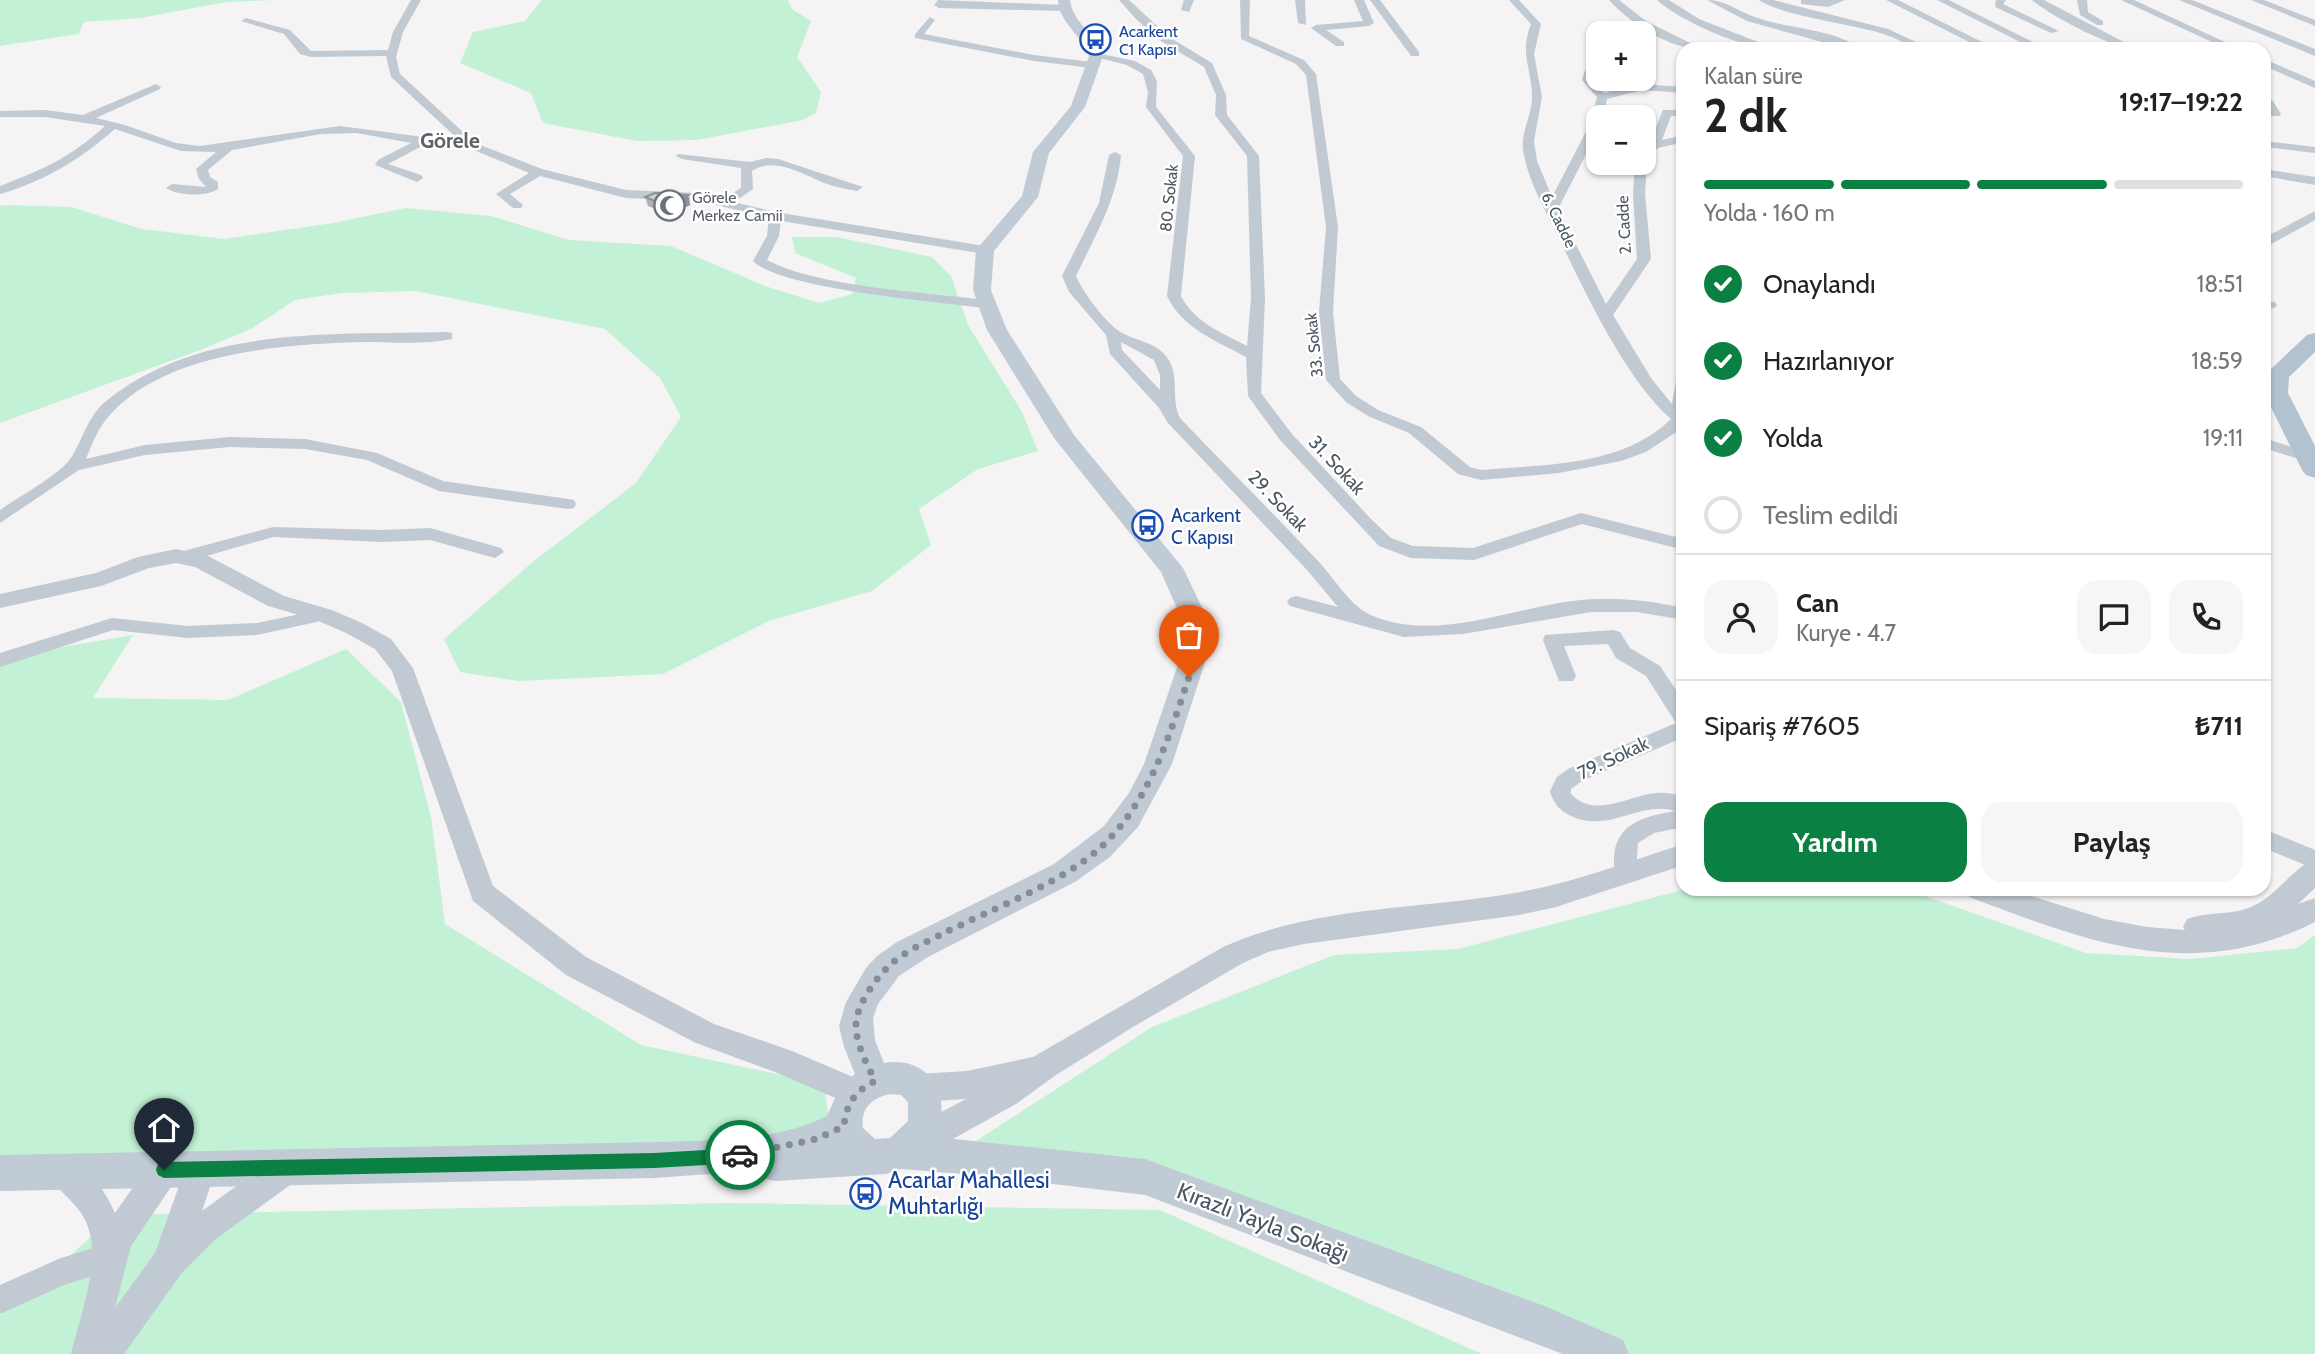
<!DOCTYPE html>
<html lang="tr">
<head>
<meta charset="utf-8">
<style>
	body { margin:0; font-family:Cabin,sans-serif; background:#f6f6f6; color:#222; height:100vh; display:flex; flex-direction:column; font-size:26px; white-space:nowrap }
	* { box-sizing:border-box; margin:0 }
	p { font-size:23px; color:#767676 }
	.icon { flex:none; width:38px; height:38px; fill:none; stroke:currentColor; stroke-width:2; stroke-linecap:round; stroke-linejoin:round }
	.map { position:relative; flex:1; overflow:hidden }
	.drawer { position:absolute; left:1676px; top:42px; width:595px; height:854px; display:flex; flex-direction:column; background:#fff; border-radius:21px; box-shadow:0 2px 5px #0004 }
	.drawer>* { flex:none }
	.buttons { position:absolute; left:1586px; top:21px; display:grid; gap:14px }
	.buttons a { display:grid; place-items:center; width:70px; height:70px; border-radius:14px; background:#fff; box-shadow:0 2px 5px #0004; font-size:35px }
	.pin { position:absolute; display:grid; place-items:center; width:60px; height:60px; color:#fff; margin:-72px -30px; border-radius:50% 50% 50% 0; rotate:-45deg; box-shadow:0 0 7px #0007 }
	.pin .icon { rotate:45deg }
	.courier { position:absolute; display:grid; place-items:center; width:70px; height:70px; margin:-35px; border:5px solid #0b8043; border-radius:50%; background:#fff; color:#222; box-shadow:0 2px 9px #0007 }
	.overview em { font-style:normal; font-weight:700 }
	.overview div { display:flex; flex-direction:column-reverse }
	.overview { display:flex; align-items:center; justify-content:space-between; height:119px; padding:0 28px }
	h1 { font-size:46px; font-weight:700; line-height:52px }
	.bar { display:grid; grid-template-columns:repeat(4,1fr); gap:10px 7px; align-content:center; height:84px; padding:0 28px }
	.bar i { height:9px; border-radius:5px; background:#e0e0e0 }
	.bar .current { background:#0b8043 }
	.bar p { grid-column:span 4 }
	.line { display:flex; align-items:center; gap:18px; padding:0 28px; border-top:2px solid #e0e0e0 }
	.line div { flex:1 }
	.round { display:grid; place-items:center; flex:none; width:74px; height:74px; border-radius:21px; background:#f6f6f6 }
	ol { padding:0 28px; list-style:none }
	li { display:flex; align-items:center; gap:21px; height:77px }
	li p { margin-inline-start:auto }
	li .icon { padding:7px; border-radius:50%; background:#0b8043; color:#fff; stroke-width:4 }
	li:last-child { color:#767676 }
	li i { width:38px; height:38px; border:4px solid #e0e0e0; border-radius:50% }
	.button { display:flex; gap:14px; margin-top:auto; padding:14px 28px }
	.button a { flex:1; height:80px; border-radius:21px; background:#0b8043; color:#fff; font-size:28px; font-weight:700; line-height:80px; text-align:center }
	.button a+a { background:#f6f6f6; color:#222 }
	.map>svg:first-child { display:block }
	.green { fill:#c3f1d5 }
	.lines { fill:none; stroke-linecap:round; stroke-linejoin:round }
	.minor { fill:#c1cad2; fill-rule:evenodd }
	.tertiary { fill:#c1cad2; fill-rule:evenodd }
	.secondary { fill:#c1cbd6; fill-rule:evenodd }
	.primary { fill:#b3c2d1; fill-rule:evenodd }
	.wall { fill:#b0b2b7 }
	.shaded-wall { fill:#909195 }
	.building { fill:#cdcfd5; stroke:#909195; stroke-width:2 }
	.route { fill:#0b8043 }
	.done { stroke:#868d94; stroke-width:7; stroke-dasharray:0 12.6 }
	.labels { text-anchor:middle; dominant-baseline:central; stroke-width:5; stroke-linejoin:round; paint-order:stroke }
	.far-transit-label { font-size:16px; fill:#164399; stroke:#fff; text-anchor:start }
	.far-worship-label { font-size:16px; fill:#5b616d; stroke:#fff; text-anchor:start }
	.far-street-label { font-size:16px; fill:#4a5661; stroke:#fff }
	.street-label { font-size:19px; fill:#4a5661; stroke:#fff }
	.transit-label { font-size:19px; fill:#164399; stroke:#fff; text-anchor:start }
	.far-district-label { font-size:21px; font-weight:bold; fill:#5f6368; stroke:#fff }
	.near-transit-label { font-size:23px; fill:#164399; stroke:#fff; text-anchor:start }
	.near-street-label { font-size:23px; fill:#4a5661; stroke:#fff }
</style>
</head>
<body>
<div class="map">
<svg width="2315" height="1354" viewBox="0 0 2315 1354">
	<rect width="100%" height="100%" fill="#f5f3f3"/>
	<path class="green" d="M0 0H275L226 2 140 18 84 22 79 34 0 46Z
		M542 0H788L792 9 811 21 797 57 821 92 816 113 803 120 697 140 637 141 543 123 531 93 460 63 473 32 525 21Z
		M7 205 71 207 142 229 224 239 333 223 406 208 491 216 569 240 671 246 765 286 819 303 852 294 856 278 795 253 792 237H836L932 257 951 276 968 325 1022 412 1038 451 978 469 919 509 931 545 872 591 769 621 663 674 519 681 460 672 444 639 534 561 636 483 681 417 660 378 605 329 416 291 342 293 295 300 253 328 203 349 0 423V206Z
		M133 635 93 698 228 700 346 649 401 702 431 817 445 924 641 1045 824 1084 831 1135 300 1162 0 1158V662L33 652Z
		M1686 889H1905L2086 953 2191 959 2297 948 2315 935V1354H1575L1174 1181 959 1152 1152 1027 1334 955 1458 949Z
		M732 1203 1160 1210 1482 1354H0V1315L17 1304 115 1215Z"/>
	<g class="lines">
		<path class="minor" d="M411 0H421L403 32 396 57 400 74 475 143 542 169 626 190 700 193 722 199 741 188V168L682 159 676 156 678 154 750 162 766 158 778 159 863 187 857 191C848 189 839 188 830 185 806 177 776 155 752 171L753 189 734 202 775 212 985 246 992 250 985 254 781 221 779 236 767 260C818 287 925 292 985 300L992 304 985 308C940 302 781 289 753 261L767 236 769 218 700 201 626 198 540 176 510 194 523 205 521 208H513L496 194 529 173 469 148 424 145 388 164 421 175 423 178 417 182 375 165 378 160 411 143 357 133 321 134 232 150 208 170 210 177 218 182V189C206 197 178 196 166 188L172 184 206 187 199 179 196 169 216 152 181 151 115 129C81 159 45 181 0 194V186C46 168 68 159 105 126L45 117H0V111L45 110 83 115 156 84 161 87 160 89 96 118 125 125 176 143 200 146 340 126 461 142 391 77 386 56 311 57 300 54 284 34 241 21 246 18 290 30 311 51 388 50 393 32Z
			M938 0 1063 5 1068 8 1063 11 939 8 934 5Z
			M1119 0H1129L1169 37 1212 63 1226 95 1227 115 1259 156 1265 298 1261 393 1292 434 1371 519 1391 538 1413 546 1473 548 1581 513 1684 539V550L1582 524 1474 560 1411 558 1379 546 1280 440 1248 396 1246 357C1215 340 1183 329 1167 296L1183 156 1146 107 1148 92 1143 74 1127 65 1091 56 1096 53 1135 61 1151 70 1157 81 1156 107 1195 156 1181 296C1194 322 1222 333 1247 346L1251 298 1247 156 1215 115 1216 95 1204 67 1161 41 1137 20Z
			M1184 0H1194L1189 12 1181 10Z
			M1240 0H1250L1249 36 1304 60 1316 74 1338 227 1333 312 1340 379 1356 396 1378 410 1421 427 1470 467 1481 470C1546 464 1622 467 1671 419 1625 379 1583 288 1557 234 1544 208 1527 178 1523 150 1521 130 1532 116 1532 97 1532 68 1519 55 1531 24L1509 0H1519L1541 24 1534 54 1542 97 1534 141 1537 161 1552 197 1591 122 1597 97 1582 80C1584 71 1588 62 1598 59V68L1592 80 1604 93 1642 84 1684 87V93L1642 90 1607 99 1603 117H1598V131L1558 209 1606 304 1637 259 1633 194 1635 163H1643V160L1647 163 1645 194 1651 259 1613 315 1651 378 1672 404 1677 376 1684 372V427L1646 452 1621 461 1559 473 1481 480 1458 474 1409 433 1368 416 1346 402 1326 380 1319 312 1326 227 1306 75 1296 64 1241 39Z
			M1295 0H1305L1306 25 1298 23Z
			M1354 0H1364L1374 23 1369 26 1326 30 1344 42V46H1336L1311 28 1316 25 1363 21Z
			M1370 0H1380L1419 52V56H1411Z
			M1609 0H1619L1646 21 1702 49C1669 49 1631 24 1609 0Z
			M1657 0H1669L1699 19 1776 49C1743 49 1682 22 1657 0Z
			M1707 0C1725 0 1736 10 1752 16 1784 29 1834 28 1861 49H1847L1747 21Z
			M1759 0H1773L1888 29 1931 49C1912 49 1898 38 1880 33 1850 24 1782 16 1759 0Z
			M1801 0H1845L1828 7 1801 4Z
			M1886 0H1898L1996 49H1983Z
			M1937 0H1949L2047 49H2034Z
			M1996 0H2006L2003 4 2059 31 2051 33 1995 7Z
			M2032 0H2044L2137 49C2113 49 2051 16 2032 0Z
			M2077 0H2087L2088 12 2103 21V25H2097L2080 15Z
			M2121 0H2134L2240 49H2227Z
			M2179 0H2192L2315 49V56Z
			M2251 0H2264L2315 20V26Z
			M930 17 935 20 924 34 1034 55 1092 62 1097 65 1092 68 1034 61 915 38V34Z
			M2264 59 2315 81V88L2264 66Z
			M2264 97 2273 101 2281 114 2279 116H2271L2264 105Z
			M1663 110H1684V116H1671L1662 140 1684 135V142L1658 148 1653 153H1645L1643 151 1649 145Z
			M2264 141 2315 147V153L2264 147Z
			M1115 152 1121 155C1117 200 1095 236 1076 276 1082 291 1105 322 1119 331 1134 341 1154 341 1166 356 1181 375 1170 398 1180 418 1225 465 1272 512 1317 560 1334 577 1350 607 1373 616 1435 642 1510 609 1572 601 1610 596 1647 600 1684 608V620L1637 612H1591L1463 634 1404 637 1290 606 1287 602 1290 598 1296 596 1338 607 1307 570 1168 423 1159 408 1110 354 1106 335 1069 292 1062 276 1099 203 1109 155ZM1121 342 1154 360 1160 375V390L1122 350Z
			M2264 169 2315 177V185L2264 176Z
			M2315 211V220L2264 248V238Z
			M2264 301 2275 302 2277 305 2275 308 2264 309Z
			M447 332 452 333V339C425 345 393 342 366 342 287 344 165 351 109 416 98 428 92 444 86 459L145 445 230 437 305 439 377 453 443 481 568 499 574 500 576 504 574 508 568 509 439 491 367 460 305 449 230 447 145 455 79 470 0 523V510C21 495 47 482 65 465 80 451 84 420 105 402 198 325 333 335 447 332Z
			M2264 438 2314 454 2315 458 2308 462 2264 448Z
			M273 527 382 530 430 528 501 548 504 552 495 558 430 540 382 542 273 537 182 563 173 557 176 553Z
			M324 609 330 611 333 615 330 619 257 635 188 638 113 630 0 667V653L112 618 188 626 257 623Z
			M1613 630 1620 632 1630 648 1660 666 1684 702V737L1582 781 1571 789V794C1596 819 1627 796 1656 793 1666 792 1674 794 1684 797V827L1654 833 1638 843 1636 872 1633 878 1625 881 1617 878C1614 871 1614 865 1614 857 1616 823 1646 816 1675 811 1639 800 1610 834 1571 816 1560 811 1553 803 1550 791L1557 777 1568 769 1676 723 1646 676 1616 658 1608 644 1564 646 1576 676 1573 681H1559L1543 640 1545 635Z
			M2264 829 2315 850V869L2264 848Z
			M110 1243 120 1247 124 1257 120 1267 64 1285 0 1314V1285L61 1258Z"/>
		<path class="tertiary" d="M176 549 208 556 284 596 332 610 362 623 391 639 413 668 493 886 586 957 714 1024 792 1051 867 1083 871 1093 867 1103 856 1107 775 1072 696 1043 566 975 473 901 392 671 375 649 346 633 316 620 268 606 195 567 176 563 149 568 101 586 0 608V594L96 573 138 557Z
			M1684 844V865L1556 907 1519 915 1304 944 1268 952 1243 963 1133 1027 1056 1075 1016 1104 924 1155 913 1159 902 1155 898 1144 902 1133 966 1099 918 1102 907 1098 903 1088 907 1078 918 1074 967 1071 1033 1057 1223 947C1316 905 1422 910 1520 892 1576 882 1630 861 1684 844Z
			M2315 859V888L2298 904 2315 898V922C2192 984 2089 942 1969 897L1965 889H2009L2104 919 2147 927 2185 930 2183 927 2187 919C2209 911 2232 916 2253 906 2277 895 2295 866 2315 859Z
			M200 1154 211 1158 216 1169 202 1211 275 1158 286 1154 297 1158 302 1169 297 1180 216 1239 181 1274 124 1354H71C80 1315 104 1257 85 1220 76 1201 56 1191 48 1172L53 1161 64 1157C88 1166 105 1190 115 1213L153 1159 164 1155 175 1159 180 1170 175 1181 131 1246 115 1308 155 1253 189 1158Z"/>
		<path class="secondary" d="M1058 0H1070C1073 23 1096 35 1103 56L1085 107 1049 153 1038 197 994 251 991 290 1007 330 1074 435 1183 568 1209 622V650L1172 764 1138 827 1110 857 1075 882 928 957 899 976 878 1004 873 1018 875 1040 884 1063C931 1055 953 1098 936 1137L1145 1159 1547 1307 1623 1340 1629 1354H1563L1145 1195 987 1176 901 1169 886 1174 776 1181 765 1179 751 1171 654 1178 0 1191V1155L654 1142C711 1140 775 1142 827 1116L840 1087 855 1074 844 1047 839 1026 846 1002 866 968 877 956 897 942 1054 864 1104 826 1129 793 1144 764 1183 650V622L1161 572 1054 438 987 330 973 290 976 250 1022 196 1033 152 1071 106 1089 56C1082 35 1059 23 1058 0ZM891 1094 901 1095 908 1102V1121L890 1138 875 1139 863 1128C860 1108 873 1097 891 1094Z"/>
		<path class="primary" d="M2315 333V352L2289 377 2288 393 2315 446V478L2306 475 2302 470 2264 393 2267 375 2270 370 2307 335Z"/>
	</g>
	<path class="wall" d="M688 195 690 205 669 215 648 206 645 197Z"/>
	<path class="shaded-wall" d="M688 195 690 205 669 215 667 206Z"/>
	<path class="building" d="M655 193 688 195 667 206 645 197Z"/>
	<path class="route" d="M740 1148 745 1150 748 1155 745 1161 740 1163 654 1168 164 1178 158 1175 156 1170 158 1164 164 1162 654 1153Z"/>
	<g class="lines">
		<path class="done" d="M740 1155 817 1139 844 1126C846 1104 855 1091 875 1081 867 1064 856 1045 856 1025 856 1006 875 979 889 966 903 952 926 942 944 933 992 909 1064 882 1102 846 1149 802 1169 737 1189 677"/>
	</g>
	<defs>
		<symbol id="bus-ring" viewBox="-11 -11 22 22"><circle r="9.5" fill="#fff" stroke="#1a4fb4" stroke-width="1.5"/><path d="M-5-6H5V4H4V6H2V4H-2V6H-4V4H-5ZM-3.5-4V0h7V-4ZM-3.5 1.2v1.5H-2V1.2ZM2 1.2v1.5H3.5V1.2Z" fill="#1a4fb4"/></symbol>
		<symbol id="mosque-ring" viewBox="-11 -11 22 22"><circle r="9.5" fill="#fff" stroke="#6b7280" stroke-width="1.5"/><path d="M3.5-4.9A6 6 0 1 0 3.5 4.9A5 5 0 1 1 3.5-4.9Z" fill="#6b7280"/></symbol>
	</defs>
	<g fill-rule="evenodd">
		<use href="#bus-ring" x="1078" y="22" width="35" height="35"/>
		<use href="#mosque-ring" x="652" y="188" width="35" height="35"/>
		<use href="#bus-ring" x="1130" y="508" width="35" height="35"/>
		<use href="#bus-ring" x="848" y="1176" width="35" height="35"/>
	</g>
	<g class="labels">
		<g class="far-transit-label">
			<text x="1119" y="31">Acarkent<tspan x="1119" dy="18">C1 Kapısı</tspan></text>
		</g>
		<g class="far-worship-label">
			<text x="692" y="197">Görele<tspan x="692" dy="18">Merkez Camii</tspan></text>
		</g>
		<g class="far-street-label">
			<text transform="translate(1169 198) rotate(-84)">80. Sokak</text>
			<text transform="translate(1559 220) rotate(64)">6. Cadde</text>
			<text transform="translate(1624 225) rotate(-93)">2. Cadde</text>
			<text transform="translate(1314 345) rotate(-96)">33. Sokak</text>
		</g>
		<g class="street-label">
			<text transform="translate(1337 465) rotate(47)">31. Sokak</text>
			<text transform="translate(1278 501) rotate(46)">29. Sokak</text>
			<text transform="translate(1613 758) rotate(-25)">79. Sokak</text>
		</g>
		<g class="transit-label">
			<text x="1171" y="515">Acarkent<tspan x="1171" dy="22">C Kapısı</tspan></text>
		</g>
		<g class="far-district-label">
			<text x="450" y="140">Görele</text>
		</g>
		<g class="near-transit-label">
			<text x="888" y="1180">Acarlar Mahallesi<tspan x="888" dy="26">Muhtarlığı</tspan></text>
		</g>
		<g class="near-street-label">
			<text transform="translate(1263 1222) rotate(21)">Kırazlı Yayla Sokağı</text>
		</g>
	</g>
</svg>
<div class="buttons">
<a>+</a>
<a>−</a>
</div>
<div class="pin" style="left:1189px;top:677px;background:#ea580c"><svg class="icon" aria-label="bag" viewBox="0 0 24 24"><path d="M5 8h14l-1 12H6zM9 8a3 3 0 0 1 6 0"/></svg></div>
<div class="pin" style="left:164px;top:1170px;background:#1f2937"><svg class="icon" aria-label="home" viewBox="0 0 24 24"><path d="M3 11l9-7 9 7M6 9v11h12V9"/></svg></div>
<div class="courier" style="left:740px;top:1155px"><svg class="icon" aria-label="car" viewBox="0 0 24 24"><path d="M5 17H2v-5l4-1 3-4h7l3 4 3 1v5h-3M9 17h6M6 11h13"/><circle cx="7" cy="17" r="2"/><circle cx="17" cy="17" r="2"/></svg></div>
<section class="drawer">
<div class="overview"><div><h1>2 dk</h1><p>Kalan süre</p></div><em>19:17–19:22</em></div>
<div class="bar"><i class="current"></i><i class="current"></i><i class="current"></i><i></i><p>Yolda · 160 m</p></div>
<ol>
<li><svg class="icon" aria-label="check" viewBox="0 0 24 24"><path d="M5 12l5 5 9-10"/></svg>Onaylandı<p>18:51</p></li>
<li><svg class="icon" aria-label="check" viewBox="0 0 24 24"><path d="M5 12l5 5 9-10"/></svg>Hazırlanıyor<p>18:59</p></li>
<li><svg class="icon" aria-label="check" viewBox="0 0 24 24"><path d="M5 12l5 5 9-10"/></svg>Yolda<p>19:11</p></li>
<li><i></i>Teslim edildi</li>
</ol>
<div class="line" style="height:126px"><a class="round"><svg class="icon" aria-label="person" viewBox="0 0 24 24"><circle cx="12" cy="8" r="4"/><path d="M4 21q1-7 8-7t8 7"/></svg></a><div><b>Can</b><p>Kurye · 4.7</p></div><a class="round"><svg class="icon" aria-label="chat" viewBox="0 0 24 24"><path d="M4 5h16v11H9l-5 4z"/></svg></a><a class="round"><svg class="icon" aria-label="phone" viewBox="0 0 24 24"><path d="M5 4h4l2 5-3 2q2 4 5 5l2-3 5 2v4C11 20 4 13 5 4z"/></svg></a></div>
<div class="line" style="height:91px"><div>Sipariş #7605</div><b>₺711</b></div>
<div class="button"><a>Yardım</a><a>Paylaş</a></div>
</section>
</div>
</body>
</html>
